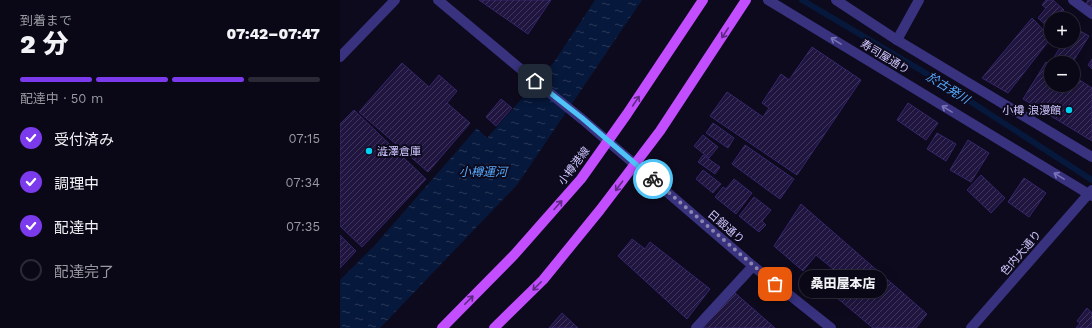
<!DOCTYPE html>
<html lang="ja">
<head>
<meta charset="utf-8">
<style>
	body { margin:0; font-family:"Work Sans","Noto Sans JP",sans-serif; background:#181623; color:#f1f3f6; height:100vh; display:flex; flex-direction:column; font-size:15px; white-space:nowrap }
	* { box-sizing:border-box; margin:0 }
	p { font-size:13px; color:#999aa1 }
	.icon { flex:none; width:22px; height:22px; fill:none; stroke:currentColor; stroke-width:2; stroke-linecap:round; stroke-linejoin:round }
	.map { position:relative; flex:1; overflow:hidden }
	.details { display:flex; flex-direction:column; background:#0a0816; width:340px }
	.details>* { flex:none }
	.controls { position:absolute; left:704px; top:12px; display:grid; gap:8px }
	.controls a { display:grid; place-items:center; width:36px; height:36px; border-radius:50%; background:#0a0816; box-shadow:0 4px 16px #0002,0 0 0 1px #2a2935; font-size:20px }
	.pin { position:absolute; display:grid; place-items:center; width:34px; height:34px; color:#fff; margin:-17px; border-radius:8px; box-shadow:0 2px 6px #0006 }
	.courier { position:absolute; display:grid; place-items:center; width:40px; height:40px; margin:-20px; border:3px solid #4fc3f7; border-radius:50%; background:#fff; color:#222; box-shadow:0 1px 5px #0007 }
	.bubble { position:absolute; height:28px; border-radius:14px; background:#0a0816; box-shadow:0 4px 16px #0002,0 0 0 1px #2a2935; font-size:13px; font-weight:800; line-height:28px; text-align:center }
	.overview em { font-style:normal; font-weight:800 }
	.overview div { display:flex; flex-direction:column-reverse }
	.overview { display:flex; align-items:center; justify-content:space-between; height:68px; padding:0 20px }
	h1 { font-size:26px; font-weight:800; line-height:30px }
	.bar { display:grid; grid-template-columns:repeat(4,1fr); gap:6px 4px; align-content:center; height:48px; padding:0 20px }
	.bar i { height:5px; border-radius:3px; background:#2a2935 }
	.bar .on { background:#7c3aed }
	.bar p { grid-column:span 4 }
	ol { padding:0 20px; list-style:none }
	li { display:flex; align-items:center; gap:12px; height:44px }
	li p { margin-inline-start:auto }
	li .icon { padding:4px; border-radius:50%; background:#7c3aed; color:#fff; stroke-width:4 }
	li:last-child { color:#999aa1 }
	li i { width:22px; height:22px; border:2px solid #2a2935; border-radius:50% }
	main { display:flex; flex:1; min-height:0 }
	.map>svg:first-child { display:block }
	.water { fill:url(#water-ripples) }
	.lines { fill:none; stroke-linecap:round; stroke-linejoin:round }
	.stream { stroke:#06183b; stroke-width:6 }
	.building { fill:url(#building-hatch); stroke:#36266c }
	.service { stroke:#38327f; stroke-width:10 }
	.minor { stroke:#38327f; stroke-width:10 }
	.tertiary { stroke:#38327f; stroke-width:10 }
	.primary { stroke:#c24eff; stroke-width:10 }
	.oneway { stroke:#5f2983 }
	.oneway2 { stroke:#7c75b9 }
	.done { stroke:#8b85b0; stroke-width:4; stroke-dasharray:0 7.2 }
	.route { stroke:#4fc3f7; stroke-width:5 }
	.poi-dot { fill:#00d2f2; stroke:#0e0a1d; stroke-width:1.5 }
	.labels { text-anchor:middle; dominant-baseline:central; stroke-width:4; stroke-linejoin:round; paint-order:stroke }
	.street-label { font-size:11px; fill:#cfc7ff; stroke:#0e0a1d }
	.poi-label { font-size:11px; fill:#cfc7ff; stroke:#0e0a1d; text-anchor:end }
	.water-label { font-size:12px; font-style:italic; fill:#55abff; stroke:#0e0a1d }
</style>
</head>
<body>
<main>
<section class="details">
<div class="overview"><div><h1>2 分</h1><p>到着まで</p></div><em>07:42–07:47</em></div>
<div class="bar"><i class="on"></i><i class="on"></i><i class="on"></i><i></i><p>配達中 · 50 m</p></div>
<ol>
<li><svg class="icon" aria-label="check" viewBox="0 0 24 24"><path d="M5 12l5 5 9-10"/></svg>受付済み<p>07:15</p></li>
<li><svg class="icon" aria-label="check" viewBox="0 0 24 24"><path d="M5 12l5 5 9-10"/></svg>調理中<p>07:34</p></li>
<li><svg class="icon" aria-label="check" viewBox="0 0 24 24"><path d="M5 12l5 5 9-10"/></svg>配達中<p>07:35</p></li>
<li><i></i>配達完了</li>
</ol>
</section>
<div class="map">
<svg width="752" height="328" viewBox="0 0 752 328">
	<defs>
		<pattern id="water-ripples" width="26" height="14" patternUnits="userSpaceOnUse"><rect width="26" height="14" fill="#06183b"/><path d="M2 4q2-2 4 0t4 0M15 11q2-2 4 0t4 0" fill="none" stroke="#293858"/></pattern>
		<pattern id="building-hatch" width="6" height="6" patternUnits="userSpaceOnUse"><rect width="6" height="6" fill="#1f153f"/><path d="M-1 1l2-2M0 6l6-6M5 7l2-2" fill="none" stroke="#3e365c"/></pattern>
	</defs>
	<rect width="100%" height="100%" fill="#0e0a1d"/>
	<path class="water" d="M255 0H302L177 185 40 328H0V280L35 245 137 128 147 138 214 62Z"/>
	<g class="lines">
		<path class="stream" d="M462 0 594 78 752 180"/>
	</g>
	<path class="building" d="M139 0H211L188 34Z
		M706 0H713L724 10 715 19H711V24L708 27 698 18 706 8 702 5Z
		M748 0H752V8L746 4Z
		M692 18 711 38 668 93 642 78Z
		M733 27 749 36 732 63H711V85H733V76L752 88V141L683 99 706 62 710 64 724 41H733Z
		M472 47 521 80 457 175 370 116 387 92 423 117 429 108 422 103 441 74 449 80Z
		M752 59V69L748 65Z
		M62 63 89 87 99 75 117 91 107 103 130 123 88 172 19 112Z
		M161 99 172 108 156 126 146 117Z
		M568 103 598 123 586 140 557 120Z
		M14 110 86 179 22 247 0 226V124Z
		M373 123 394 138 388 148 366 133Z
		M597 133 616 144 606 161 587 149Z
		M363 135 378 147 369 158 354 146Z
		M628 140 649 153 631 182 610 170Z
		M405 145 454 179 440 199 392 164Z
		M363 155 380 167 375 174 358 162Z
		M363 170 381 184 373 193 356 179Z
		M641 175 665 198 651 213 627 190Z
		M684 178 706 193 689 217 668 202Z
		M394 179 412 193 396 214 375 197 383 187 386 189Z
		M414 197 431 210 422 221 426 225 419 232 399 216Z
		M461 204 587 314 576 328H533L490 292 503 277 476 255 463 271 434 246Z
		M0 235 16 251 0 268Z
		M292 239 305 249 310 242 370 289 347 319 278 256Z
		M394 292 435 328H363Z
		M747 308 752 313V328H736L740 323 737 321Z
		M222 313 238 328H209Z"/>
	<g class="lines">
		<path class="service" d="M733 0 752 14
			M557 40 579 0"/>
		<path class="minor" d="M428 0 752 196
			M496 0 557 40 752 157
			M356 328 413 266"/>
		<path class="tertiary" d="M98 0 195 81 242 119 413 266 491 328
			M0 57 55 0
			M631 328 752 190"/>
		<path class="primary" d="M102 328 174 255 241 179 287 114 363 0
			M154 328 203 280 260 210 320 131 406 0"/>
	</g>
	<defs><path id="oneway-shaft" d="M-6 0H5M1.5-3L5.5 0L1.5 3" fill="none" stroke-width="1.6" stroke-linecap="round" stroke-linejoin="round"/></defs>
	<g class="oneway">
		<use href="#oneway-shaft" transform="translate(385 33) rotate(123)"/>
		<use href="#oneway-shaft" transform="translate(296 101) rotate(-56)"/>
		<use href="#oneway-shaft" transform="translate(279 186) rotate(127)"/>
		<use href="#oneway-shaft" transform="translate(218 205) rotate(-48)"/>
		<use href="#oneway-shaft" transform="translate(197 286) rotate(135)"/>
		<use href="#oneway-shaft" transform="translate(129 300) rotate(-45)"/>
	</g>
	<g class="oneway2">
		<use href="#oneway-shaft" transform="translate(496 41) rotate(-149)"/>
		<use href="#oneway-shaft" transform="translate(607 109) rotate(-149)"/>
		<use href="#oneway-shaft" transform="translate(719 176) rotate(-149)"/>
	</g>
	<g class="lines">
		<path class="done" d="M313 179 435 284"/>
		<path class="route" d="M195 81 242 118 313 179"/>
	</g>
	<g class="poi-dot">
		<circle cx="729" cy="110" r="4"/>
		<circle cx="29" cy="151" r="4"/>
	</g>
	<g class="labels">
		<g class="street-label">
			<text transform="translate(545 57) rotate(31)">寿司屋通り</text>
			<text transform="translate(234 166) rotate(-53)">小樽港線</text>
			<text transform="translate(386 227) rotate(41)">日銀通り</text>
			<text transform="translate(681 253) rotate(-49)">色内大通り</text>
		</g>
		<g class="poi-label">
			<text x="721" y="110">小樽 浪漫館</text>
			<text x="37" y="151" text-anchor="start">澁澤倉庫</text>
		</g>
		<g class="water-label">
			<text transform="translate(608 88) rotate(32)">於古発川</text>
			<text x="143" y="172">小樽運河</text>
		</g>
	</g>
</svg>
<div class="controls">
<a>+</a>
<a>−</a>
</div>
<div class="pin" style="left:435px;top:284px;background:#ea580c"><svg class="icon" aria-label="bag" viewBox="0 0 24 24"><path d="M5 8h14l-1 12H6zM9 8a3 3 0 0 1 6 0"/></svg></div>
<div class="pin" style="left:195px;top:81px;background:#1f2937"><svg class="icon" aria-label="home" viewBox="0 0 24 24"><path d="M3 11l9-7 9 7M6 9v11h12V9"/></svg></div>
<div class="courier" style="left:313px;top:179px"><svg class="icon" aria-label="bike" viewBox="0 0 24 24"><circle cx="6" cy="16" r="4"/><circle cx="18" cy="16" r="4"/><path d="M6 16l4-8h5l3 8M10 8l3 8H6M13 5h3"/></svg></div>
<div class="bubble" style="left:459px;top:270px;width:88px">桑田屋本店</div>
</div>
</main>
</body>
</html>
